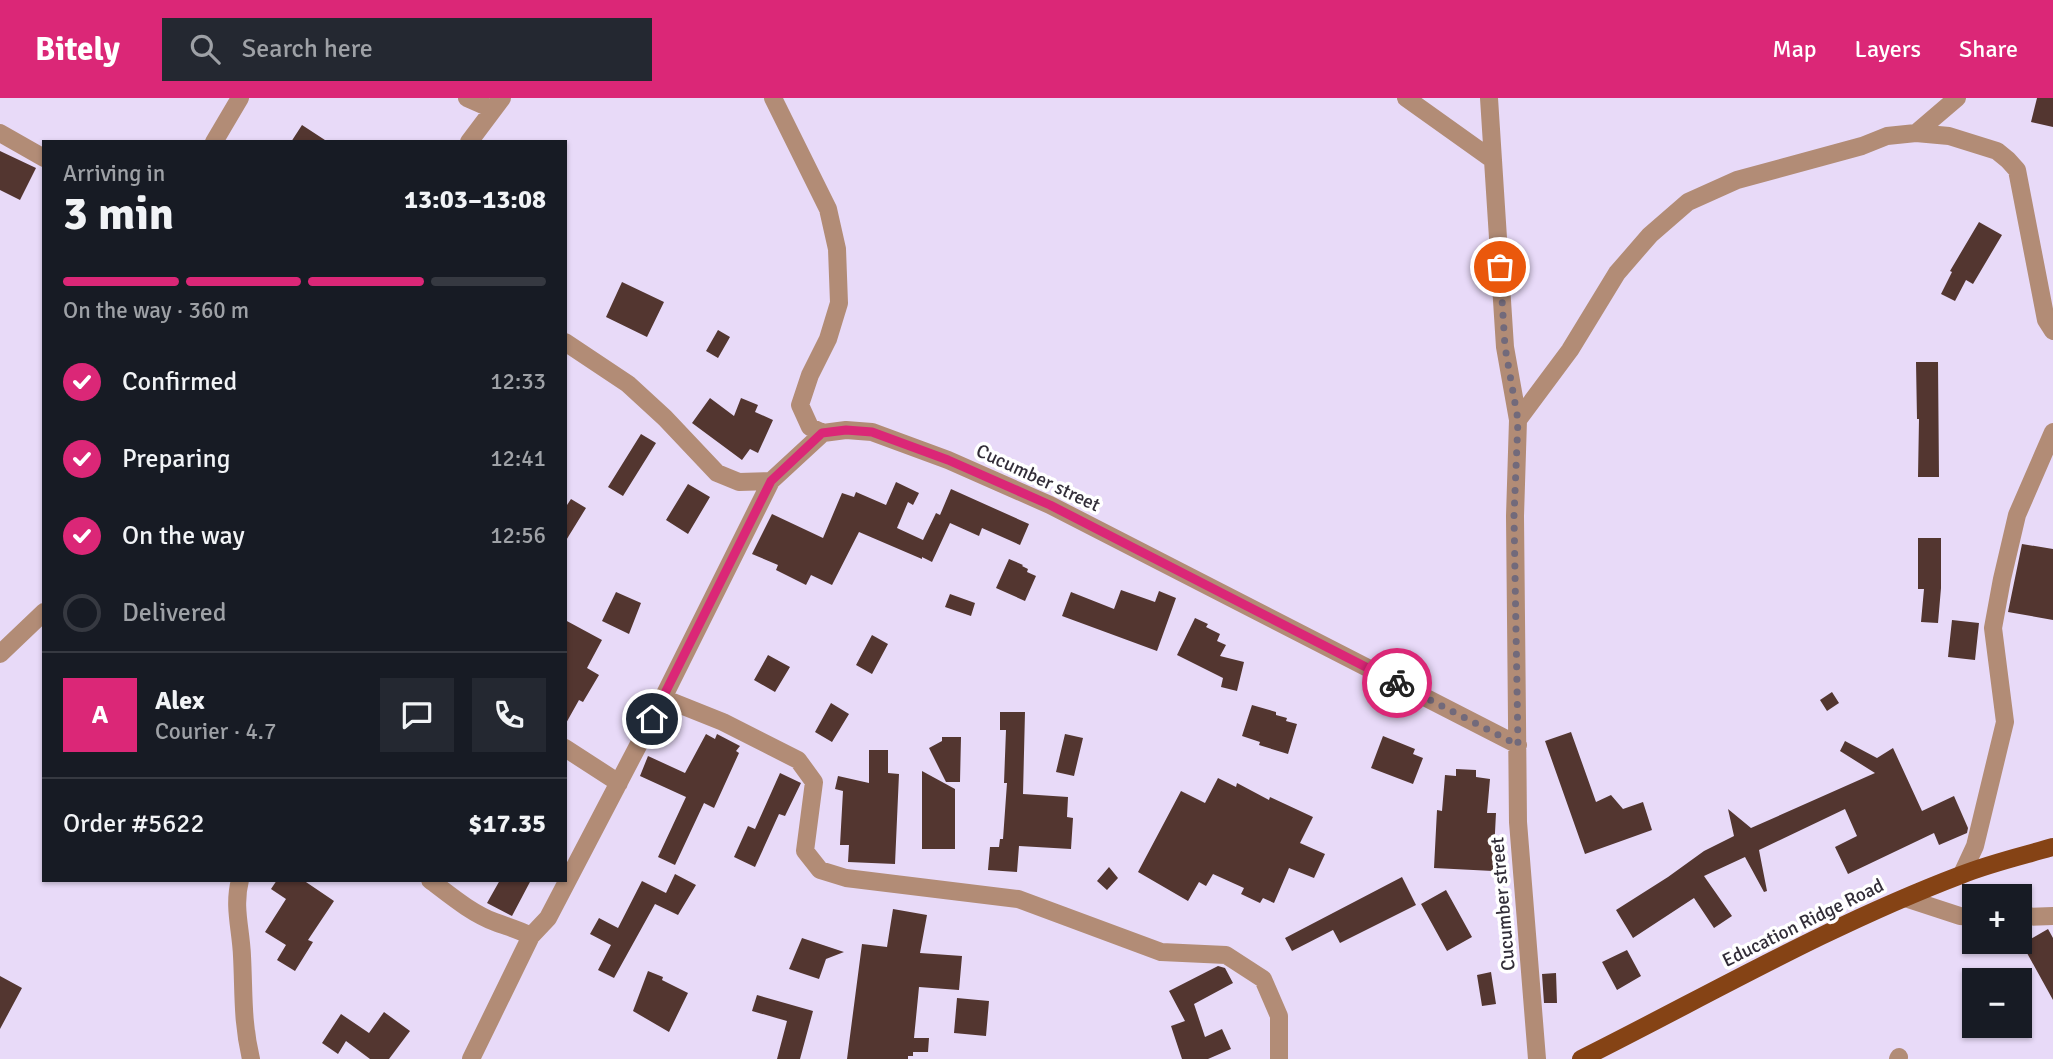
<!DOCTYPE html>
<html lang="en">
<head>
<meta charset="utf-8">
<style>
	body { margin:0; font-family:Signika,sans-serif; background:#242831; color:#f1f3f6; height:100vh; display:flex; flex-direction:column; font-size:26px; white-space:nowrap }
	* { box-sizing:border-box; margin:0 }
	p { font-size:23px; color:#9ea1a6 }
	.icon { flex:none; width:38px; height:38px; fill:none; stroke:currentColor; stroke-width:2; stroke-linecap:round; stroke-linejoin:round }
	.map { position:relative; flex:1; overflow:hidden }
	.details { position:absolute; left:42px; top:42px; width:525px; height:742px; display:flex; flex-direction:column; background:#171b24; border-radius:0px; box-shadow:0 2px 5px #0004 }
	.details>* { flex:none }
	.controls { position:absolute; left:1962px; top:786px; display:grid; gap:14px }
	.controls a { display:grid; place-items:center; width:70px; height:70px; border-radius:0px; background:#171b24; box-shadow:0 2px 5px #0004; font-size:35px }
	.pin { position:absolute; display:grid; place-items:center; width:60px; height:60px; color:#fff; margin:-30px; border:4px solid #fff; border-radius:50%; box-shadow:0 2px 7px #0007 }
	.courier { position:absolute; display:grid; place-items:center; width:70px; height:70px; margin:-35px; border:5px solid #db2777; border-radius:50%; background:#fff; color:#222; box-shadow:0 2px 9px #0007 }
	.overview em { font-style:normal; font-weight:700 }
	.overview div { display:flex; flex-direction:column-reverse }
	.overview { display:flex; align-items:center; justify-content:space-between; height:119px; padding:0 21px }
	h1 { font-size:46px; font-weight:700; line-height:52px }
	.bar { display:grid; grid-template-columns:repeat(4,1fr); gap:10px 7px; align-content:center; height:84px; padding:0 21px }
	.bar i { height:9px; border-radius:5px; background:#363941 }
	.bar .on { background:#db2777 }
	.bar p { grid-column:span 4 }
	.line { display:flex; align-items:center; gap:18px; padding:0 21px; border-top:2px solid #363941 }
	.line div { flex:1 }
	.round { display:grid; place-items:center; flex:none; width:74px; height:74px; border-radius:0px; background:#242831 }
	ol { padding:0 21px; list-style:none }
	li { display:flex; align-items:center; gap:21px; height:77px }
	li p { margin-inline-start:auto }
	li .icon { padding:7px; border-radius:50%; background:#db2777; color:#fff; stroke-width:4 }
	li:last-child { color:#9ea1a6 }
	li i { width:38px; height:38px; border:4px solid #363941; border-radius:50% }
	header { display:flex; align-items:center; gap:42px; box-sizing:border-box; height:98px; padding:0 35px; background:#db2777; color:#fff }
	header strong { font-size:33px }
	nav { display:flex; gap:38px; margin-inline-start:auto; font-size:24px }
	.search { width:490px; height:63px; background:#242831; display:flex; align-items:center; gap:18px; box-sizing:border-box; padding:0 24px; border-radius:0px; color:#9ea1a6; font-size:26px }
	.map>svg:first-child { display:block }
	.building { fill:#533630 }
	.lines { fill:none; stroke-linecap:round; stroke-linejoin:round }
	.minor { stroke:#b28c76; stroke-width:18 }
	.major { stroke:#854315; stroke-width:18 }
	.done { stroke:#726a7b; stroke-width:7; stroke-dasharray:0 12.6 }
	.route { stroke:#db2777; stroke-width:9 }
	.labels { text-anchor:middle; dominant-baseline:central; stroke-width:7; stroke-linejoin:round; paint-order:stroke }
	.street-label { font-size:19px; fill:#322d38; stroke:#fff }
</style>
</head>
<body>
<header>
<strong>Bitely</strong>
<div class="search"><svg class="icon" aria-label="search" viewBox="0 0 24 24"><circle cx="10" cy="10" r="6"/><path d="M15 15l6 6"/></svg>Search here</div>
<nav><a>Map</a><a>Layers</a><a>Share</a></nav>
</header>
<div class="map">
<svg width="2053" height="961" viewBox="0 0 2053 961">
	<rect width="100%" height="100%" fill="#e8daf8"/>
	<path class="building" d="M2037 0H2053V29L2031 24Z
		M302 27 328 44H291Z
		M0 53 36 70 20 102 0 92Z
		M1979 124 2002 137 1973 186 1966 182 1955 203 1941 196 1952 174 1950 173Z
		M622 184 664 204 647 239 606 219Z
		M718 232 730 239 718 260 706 253Z
		M1916 264H1938L1939 379H1918L1919 321H1917Z
		M710 300 734 318 741 300 758 307 755 314 773 322 758 355 750 351 742 362 692 325Z
		M641 336 656 345 623 398 608 389Z
		M896 384 919 395 913 407 908 404 897 430 923 442 936 415 940 417 951 391 1029 426 1020 447 982 430 979 438 950 425 932 464 922 459V461L859 434 832 487 811 477 806 487 776 472 778 467 752 456 772 416 823 440 842 395 854 399 856 394 886 407Z
		M688 386 710 399 688 436 666 422Z
		M571 401 586 410 565 444V410Z
		M1918 440H1941V490L1938 525 1921 524 1924 491H1918Z
		M2022 446 2053 451V522L2008 514Z
		M1009 461 1023 467 1022 468 1028 471 1027 474 1036 478 1025 503 996 490Z
		M1121 492 1155 504 1159 493 1176 500 1157 553 1062 518 1071 494 1114 511Z
		M616 494 641 505 629 536 602 523Z
		M950 496 975 505 971 518 945 509Z
		M1195 520 1208 526 1206 529 1220 536 1217 543 1226 547 1220 558 1244 564 1237 593 1221 589 1223 580 1177 557Z
		M565 522 602 542 587 570 599 577 583 604 579 602 565 627Z
		M1952 522 1979 525 1975 562 1948 559Z
		M872 537 888 546 872 576 856 567Z
		M768 557 790 569 775 594 754 582Z
		M1832 594 1839 605 1827 613 1820 602Z
		M831 605 849 616 832 644 815 634Z
		M1252 607 1276 614V617L1287 620 1286 623 1297 626 1288 656 1259 647 1260 644 1242 638Z
		M1000 614H1025L1023 696 1068 699 1067 719 1073 720 1071 751 1019 748 1017 774 988 772 990 749H999L1000 741H1003L1007 685H1004L1006 632H1000Z
		M1571 634 1596 704 1611 697 1623 711 1643 704 1652 732 1585 756 1545 643Z
		M706 636 715 641 717 636 740 648 736 653 739 655 714 710 704 705 675 767 658 759 686 699 640 678 648 658 685 675Z
		M1065 636 1083 640 1074 678 1056 674Z
		M1383 638 1415 651 1413 656 1423 660 1413 686 1371 670Z
		M942 639H961L960 684H946L929 650 942 643Z
		M1845 643 1877 660 1893 650 1922 713 1954 698 1968 730 1967 735 1939 747 1934 735 1848 776 1835 749 1857 738 1845 711 1759 752 1767 793 1764 794 1745 759 1704 778 1732 818 1714 830 1694 800 1633 840 1616 812 1668 779 1704 753 1734 738 1728 711 1751 730 1875 675 1840 653Z
		M869 652H888V675L899 676 895 766 848 764 849 747H840L843 693 835 691 838 678 869 685Z
		M1456 671 1476 672V679L1490 681 1487 715H1496L1493 773 1434 770 1437 712 1442 713 1445 677 1456 678Z
		M922 673 955 691V751H922Z
		M780 675 801 685 785 718 779 716 755 769 734 759 748 728 755 731Z
		M1218 680 1236 689 1237 685 1269 702 1270 699 1313 719 1300 745 1325 756 1314 780 1289 770 1274 805 1263 800 1260 805 1241 796 1244 790 1213 776 1206 788 1199 784 1188 803 1138 774 1181 693 1205 705Z
		M1109 769 1118 780 1107 792 1097 783Z
		M675 776 696 787 678 817 655 806 614 880 598 872 611 847 590 836 599 820 618 830 642 783 666 795Z
		M1402 779 1416 807 1340 845 1333 832 1292 853 1285 840Z
		M277 782H303L334 803 308 842 313 844 295 873 277 862 286 847 265 834 286 801 271 791Z
		M500 782H531L512 818 487 805Z
		M1446 792 1472 839 1447 853 1421 806Z
		M893 811 927 817 920 855 962 858 959 892 919 889 914 940H929L928 954H913V958H908V961H847L862 846 887 849Z
		M2048 831 2053 840V902L2022 846Z
		M802 840 844 854 826 861 819 881 789 871Z
		M1627 852 1641 878 1617 892 1602 864Z
		M1218 868 1225 870 1233 885 1194 906 1205 939 1222 931 1231 951 1208 961H1182L1171 928 1185 923 1169 893Z
		M648 873 663 879 662 882 688 895 669 934 633 913Z
		M1491 874 1496 906 1482 908 1477 877Z
		M1556 875 1557 905H1544L1542 876Z
		M0 878 22 890 0 931Z
		M757 897 813 913 800 961H777L787 923 752 913Z
		M957 900 989 903 986 938 954 935Z
		M384 914 410 933 389 961H370L346 943 338 956 322 945 341 916 369 935Z"/>
	<g class="lines">
		<path class="minor" d="M467 0 492 11
			M773 0 828 111 837 151 839 205 828 241 810 277 800 307 810 329 823 335
			M1406 0 1493 62
			M1489 0 1505 249 1518 322 1515 418 1518 724 1537 961
			M0 35 44 60
			M1916 35 1957 0
			M214 44 240 0
			M469 44 502 0
			M565 244 628 286 665 320 717 375 739 384 771 383 823 335 846 332 872 334 948 362 1050 407 1518 647
			M1518 322 1570 252 1617 175 1650 137 1688 104 1737 82 1862 48 1887 38 1916 35 1949 38 1997 53 2008 62 2017 72 2046 222 2053 233
			M0 556 44 514
			M663 600 723 624 798 662 814 684 805 753 820 772 846 780 1018 801 1161 854 1226 857 1263 881 1279 918V961
			M565 650 619 685
			M1962 776 1975 748 2005 624 1993 530 2002 481 2017 417 2053 334
			M240 782C233 809 241 831 242 858 244 896 242 923 251 961
			M430 782C450 797 471 815 495 824 508 829 517 831 531 838
			M1905 800 1960 818 1974 819
			M2020 819 2053 818
			M471 961 531 838 548 820 663 600 771 383
			M1898 961 1899 959"/>
		<path class="major" d="M1581 961C1707 898 1829 827 1961 777 1991 765 2022 758 2053 749"/>
	</g>
	<g class="lines">
		<path class="done" d="M1397 585 1518 647 1514 418 1518 322 1505 249 1500 169"/>
		<path class="route" d="M652 621 771 383 822 335 846 332 872 334 948 362 1050 407 1397 585"/>
	</g>
	<g class="labels">
		<g class="street-label">
			<text transform="translate(1038 380) rotate(25)">Cucumber street</text>
			<text transform="translate(1503 806) rotate(-95)">Cucumber street</text>
			<text transform="translate(1803 825) rotate(-26)">Education Ridge Road</text>
		</g>
	</g>
</svg>
<div class="controls">
<a>+</a>
<a>−</a>
</div>
<div class="pin" style="left:1500px;top:169px;background:#ea580c"><svg class="icon" aria-label="bag" viewBox="0 0 24 24"><path d="M5 8h14l-1 12H6zM9 8a3 3 0 0 1 6 0"/></svg></div>
<div class="pin" style="left:652px;top:621px;background:#1f2937"><svg class="icon" aria-label="home" viewBox="0 0 24 24"><path d="M3 11l9-7 9 7M6 9v11h12V9"/></svg></div>
<div class="courier" style="left:1397px;top:585px"><svg class="icon" aria-label="bike" viewBox="0 0 24 24"><circle cx="6" cy="16" r="4"/><circle cx="18" cy="16" r="4"/><path d="M6 16l4-8h5l3 8M10 8l3 8H6M13 5h3"/></svg></div>
<section class="details">
<div class="overview"><div><h1>3 min</h1><p>Arriving in</p></div><em>13:03–13:08</em></div>
<div class="bar"><i class="on"></i><i class="on"></i><i class="on"></i><i></i><p>On the way · 360 m</p></div>
<ol>
<li><svg class="icon" aria-label="check" viewBox="0 0 24 24"><path d="M5 12l5 5 9-10"/></svg>Confirmed<p>12:33</p></li>
<li><svg class="icon" aria-label="check" viewBox="0 0 24 24"><path d="M5 12l5 5 9-10"/></svg>Preparing<p>12:41</p></li>
<li><svg class="icon" aria-label="check" viewBox="0 0 24 24"><path d="M5 12l5 5 9-10"/></svg>On the way<p>12:56</p></li>
<li><i></i>Delivered</li>
</ol>
<div class="line" style="height:126px"><b class="round" style="background:#db2777;color:#fff">A</b><div><b>Alex</b><p>Courier · 4.7</p></div><a class="round"><svg class="icon" aria-label="chat" viewBox="0 0 24 24"><path d="M4 5h16v11H9l-5 4z"/></svg></a><a class="round"><svg class="icon" aria-label="phone" viewBox="0 0 24 24"><path d="M5 4h4l2 5-3 2q2 4 5 5l2-3 5 2v4C11 20 4 13 5 4z"/></svg></a></div>
<div class="line" style="height:91px"><div>Order #5622</div><b>$17.35</b></div>
</section>
</div>
</body>
</html>
